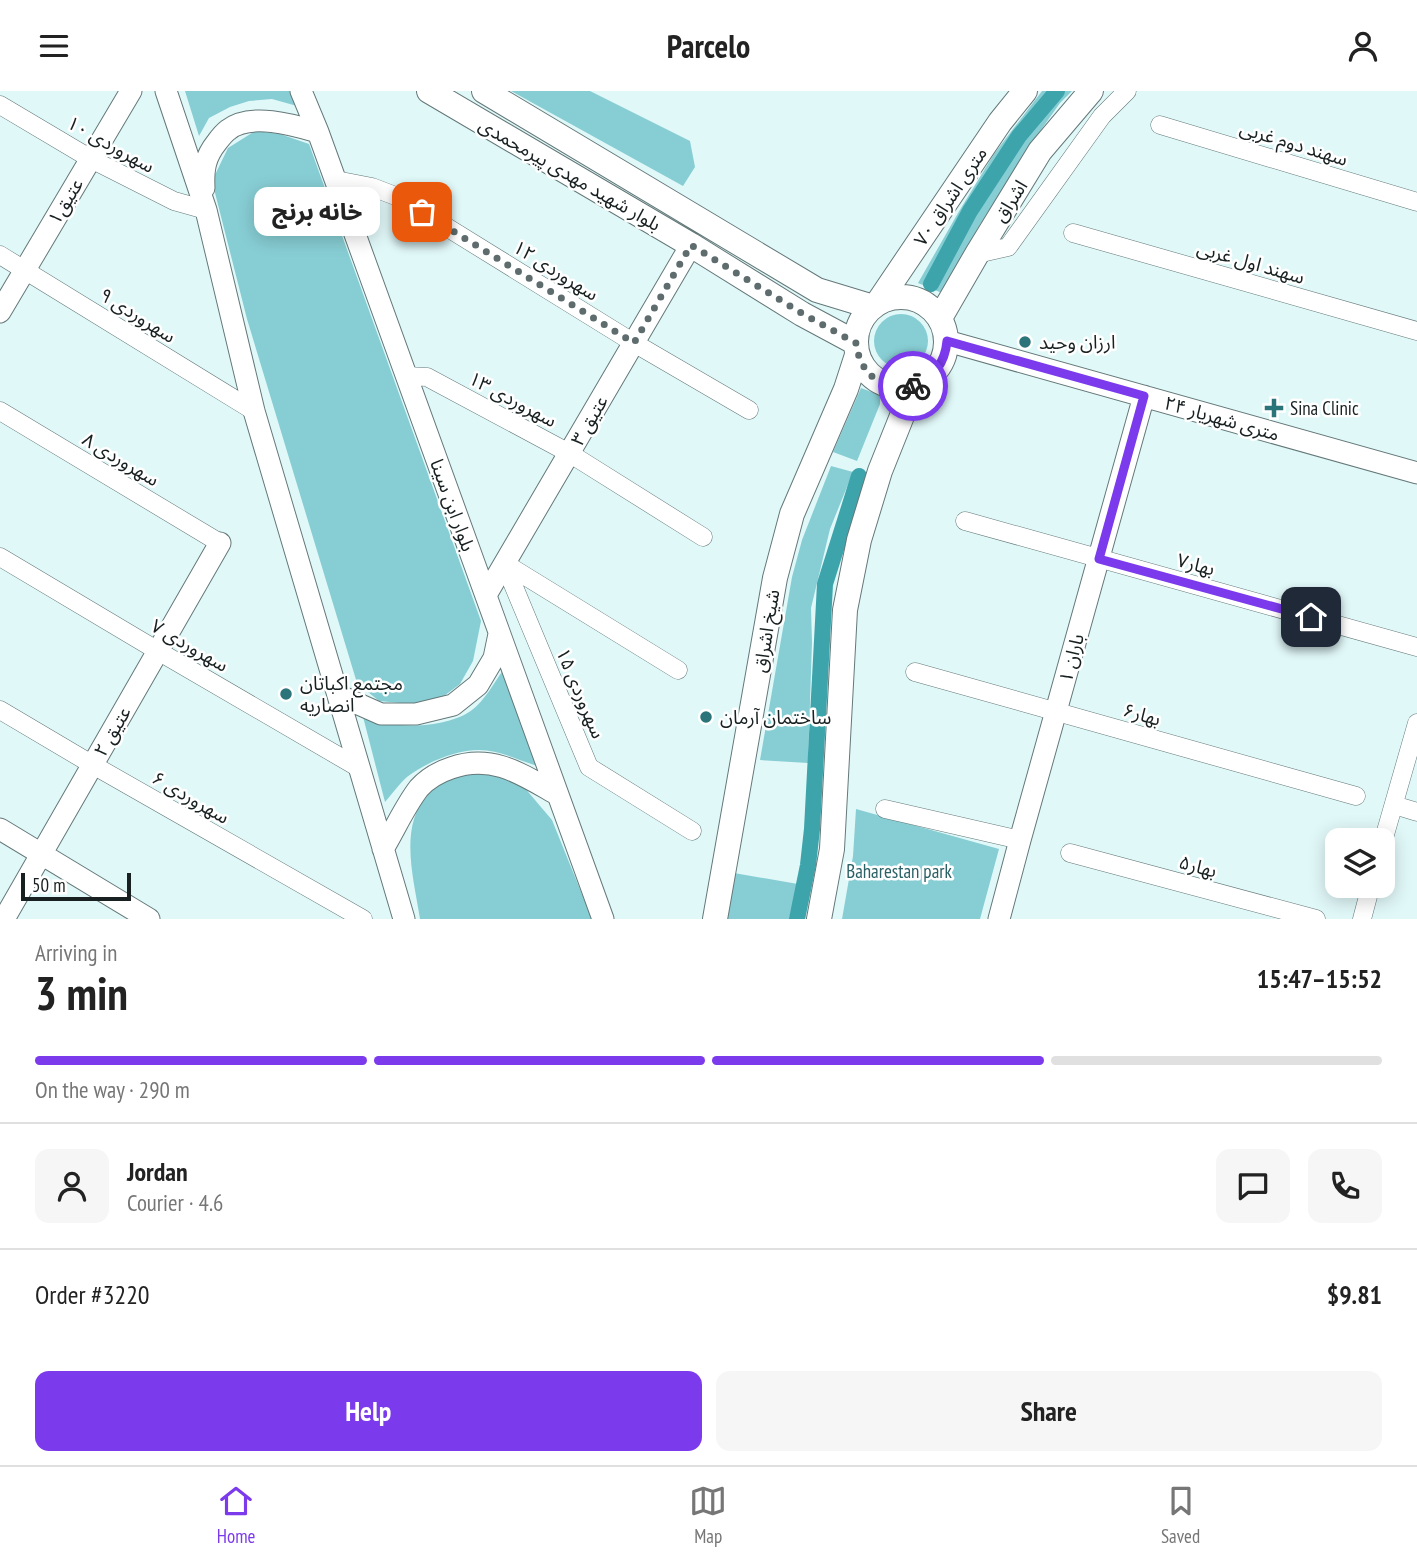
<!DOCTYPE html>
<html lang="en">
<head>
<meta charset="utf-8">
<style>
	body { margin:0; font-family:"PT Sans Narrow","Noto Sans Arabic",sans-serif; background:#f6f6f6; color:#222; height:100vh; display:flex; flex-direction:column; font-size:26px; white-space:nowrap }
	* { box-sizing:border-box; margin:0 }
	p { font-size:23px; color:#767676 }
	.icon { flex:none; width:38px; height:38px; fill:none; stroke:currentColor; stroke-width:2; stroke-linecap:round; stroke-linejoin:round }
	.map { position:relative; height:828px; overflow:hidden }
	.panel { display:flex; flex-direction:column; background:#fff; flex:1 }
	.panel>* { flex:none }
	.buttons { position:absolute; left:1325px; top:737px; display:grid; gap:14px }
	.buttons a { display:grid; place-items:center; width:70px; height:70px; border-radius:14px; background:#fff; box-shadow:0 4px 18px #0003; font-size:35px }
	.scale { position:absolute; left:21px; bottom:18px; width:110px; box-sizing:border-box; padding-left:7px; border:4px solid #182021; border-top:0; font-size:19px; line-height:24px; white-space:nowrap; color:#182021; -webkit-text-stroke:5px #fff; paint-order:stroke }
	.pin { position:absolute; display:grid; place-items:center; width:60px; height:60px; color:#fff; margin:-30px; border-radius:14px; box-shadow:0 4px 10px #0006 }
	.courier { position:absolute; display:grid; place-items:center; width:70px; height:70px; margin:-35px; border:5px solid #7c3aed; border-radius:50%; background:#fff; color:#222; box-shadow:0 2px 9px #0007 }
	.bubble { position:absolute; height:49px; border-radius:14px; background:#fff; box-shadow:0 4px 18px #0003; font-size:23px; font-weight:800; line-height:49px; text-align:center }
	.summary em { font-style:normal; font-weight:800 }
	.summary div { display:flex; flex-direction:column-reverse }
	.summary { display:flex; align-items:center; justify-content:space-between; height:119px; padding:0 35px }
	h1 { font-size:46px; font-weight:800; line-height:52px }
	.bar { display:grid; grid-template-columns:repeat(4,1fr); gap:10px 7px; align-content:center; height:84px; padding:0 35px }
	.bar i { height:9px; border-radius:5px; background:#e0e0e0 }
	.bar .selected { background:#7c3aed }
	.bar p { grid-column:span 4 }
	.line { display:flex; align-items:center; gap:18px; padding:0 35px; border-top:2px solid #e0e0e0 }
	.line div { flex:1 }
	.round { display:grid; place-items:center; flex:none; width:74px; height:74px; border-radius:14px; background:#f6f6f6 }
	.button { display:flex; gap:14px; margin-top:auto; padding:14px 35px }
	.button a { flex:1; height:80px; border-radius:14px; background:#7c3aed; color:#fff; font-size:28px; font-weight:800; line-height:80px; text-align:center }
	.button a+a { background:#f6f6f6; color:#222 }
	header { display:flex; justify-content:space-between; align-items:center; height:91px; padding:0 35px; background:#fff; font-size:32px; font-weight:800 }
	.menu { display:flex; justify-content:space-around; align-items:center; height:98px; border-top:2px solid #e0e0e0; background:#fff; font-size:19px; color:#767676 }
	.menu a { display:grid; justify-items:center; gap:4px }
	.menu .selected { color:#7c3aed }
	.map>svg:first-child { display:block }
	.green { fill:#87ced4 }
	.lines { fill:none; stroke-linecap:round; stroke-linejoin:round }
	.canal { stroke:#3ea4ac; stroke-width:16 }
	.minor-casing { stroke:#647879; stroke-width:19 }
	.tertiary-casing { stroke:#647879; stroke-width:23 }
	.secondary-casing { stroke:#647879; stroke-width:26 }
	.minor { stroke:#fff; stroke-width:18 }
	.tertiary { stroke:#fff; stroke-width:21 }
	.secondary { stroke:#fff; stroke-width:24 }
	.done { stroke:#5e6c6d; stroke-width:7; stroke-dasharray:0 12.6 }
	.route { stroke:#7c3aed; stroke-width:9 }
	.poi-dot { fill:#2b757a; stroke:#fff; stroke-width:2.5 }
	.labels { text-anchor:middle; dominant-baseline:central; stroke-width:5; stroke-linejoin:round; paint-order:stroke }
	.street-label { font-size:19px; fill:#182021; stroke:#fff }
	.poi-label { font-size:19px; fill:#182021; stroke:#fff; text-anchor:start }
	.park-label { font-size:19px; fill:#296165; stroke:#fff }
</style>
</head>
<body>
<header><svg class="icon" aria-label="menu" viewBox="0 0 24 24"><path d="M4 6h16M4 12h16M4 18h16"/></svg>Parcelo<svg class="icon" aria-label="person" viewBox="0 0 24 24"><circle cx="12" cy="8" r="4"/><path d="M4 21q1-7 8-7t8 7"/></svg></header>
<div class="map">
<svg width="1417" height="828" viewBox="0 0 1417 828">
	<rect width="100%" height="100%" fill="#e1f8f9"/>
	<path class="green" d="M185 0H294L297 15 272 8 249 10 230 16 209 27 199 45Z
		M511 0H590L690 50 695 76 683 95Z
		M1042 0H1072L1060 12 1036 46 979 135 942 202 918 192 958 122 994 63Z
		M255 40 280 43 309 53 481 530 473 570 460 593 436 611 412 613 379 610 357 592 247 228 212 90 228 57Z
		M874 250a27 27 0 1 1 54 0a27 27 0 1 1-54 0Z
		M861 297 880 304V313L857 370 833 361Z
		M831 375 853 381 830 438 811 517 812 551 808 672 760 669 792 486 802 449Z
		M503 579 537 675C519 669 498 659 479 659 455 659 425 672 407 686 399 693 392 703 385 711L361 618C371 623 381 630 391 632 413 638 454 633 472 619 484 610 495 591 503 579Z
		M487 679 518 689 552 729 592 828H420C414 788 398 736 428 703 432 699 435 694 439 691 453 683 471 681 487 679Z
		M856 718 999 758 980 828H842L853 765Z
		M734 782 798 793 789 828H726Z"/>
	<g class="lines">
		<path class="canal" d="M931 193 970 120 1019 45 1057 0
			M797 828 808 774 812 738 825 493 859 385"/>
		<defs>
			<path id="minor" d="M0 14 91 68 174 110 206 119
				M1160 34 1417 111
				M336 89 372 96 398 106 634 252 749 319
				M1073 142 1417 240
				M977 163 1008 156 1102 25 1127 0
				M0 164 254 320
				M406 285 427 286 569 362 703 446
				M0 320 220 452
				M965 430 1417 556
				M0 466 158 560 359 677
				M504 472 589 676 692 740
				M504 472 678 579
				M915 581 1356 705
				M0 619 93 674 363 828
				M1394 714 1417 721
				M885 718 1020 749
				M1382 754 1417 632
				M1070 762 1316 828
				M1362 828 1371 794"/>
			<path id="tertiary" d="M166 0 206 119 254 320 404 828
				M301 0 318 41 603 828
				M204 97C203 78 205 66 217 51 220 47 224 42 228 39 250 21 294 34 318 41
				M0 221 131 0
				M947 250 1417 382
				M486 504 691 154
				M338 604 381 623H416L453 614 478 594 494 567 499 543
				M0 738 149 828
				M383 758C395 738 405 715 419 697 428 687 439 681 451 677 493 662 523 684 558 704
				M4 828 220 452
				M999 828 1020 749 1144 305"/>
			<path id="secondary" d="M429 0 691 154 802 223 856 252
				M484 0 817 199 873 216
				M856 251a45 45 0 1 1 90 0a45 45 0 1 1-90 0Z
				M877 213 1000 31 1025 0
				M940 227 977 163 1040 60 1091 0
				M715 828 775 487 792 423 846 298 857 264
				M819 828 832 758 845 519 859 449 880 380 914 295"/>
		</defs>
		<use href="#minor" class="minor-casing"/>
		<use href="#tertiary" class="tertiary-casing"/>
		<use href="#secondary" class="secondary-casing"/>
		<use href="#minor" class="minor"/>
		<use href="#tertiary" class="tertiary"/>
		<use href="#secondary" class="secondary"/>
	</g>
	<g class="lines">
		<path class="done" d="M422 121 634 252 691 154 803 223 856 252C860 283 881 300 913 295"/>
		<path class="route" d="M913 295C934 287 945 272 947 250L1144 305 1099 468 1311 526"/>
	</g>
	<g class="poi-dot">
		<circle cx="1025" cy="251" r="7"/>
		<path d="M1270.5 306.5h7v7h7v7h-7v7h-7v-7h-7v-7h7z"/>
		<circle cx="286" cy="603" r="7"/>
		<circle cx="706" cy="626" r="7"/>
	</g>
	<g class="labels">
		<g class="street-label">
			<text transform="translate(1294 52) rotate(17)">سهند دوم غربی</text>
			<text transform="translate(111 53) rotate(29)">سهروردی ۱۰</text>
			<text transform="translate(570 83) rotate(30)">بلوار شهید مهدی پیرمحمدی</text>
			<text transform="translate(950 105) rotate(-56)">۷۰ متری اشراق</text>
			<text transform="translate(65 110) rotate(-59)">عتیق۱</text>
			<text transform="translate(1010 110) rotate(-58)">اشراق</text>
			<text transform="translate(1251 171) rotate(16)">سهند اول غربی</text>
			<text transform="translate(556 179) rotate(32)">سهروردی ۱۲</text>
			<text transform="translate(138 224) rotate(32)">سهروردی ۹</text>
			<text transform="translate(513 308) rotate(28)">سهروردی ۱۳</text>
			<text transform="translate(1222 327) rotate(16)">۲۴ متری شهریار</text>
			<text transform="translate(589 329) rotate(-60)">عتیق ۳</text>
			<text transform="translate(121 368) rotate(31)">سهروردی ۸</text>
			<text transform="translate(453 414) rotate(70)">بلوار ابن سینا</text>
			<text transform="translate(1196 473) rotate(15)">بهار۷</text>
			<text transform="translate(766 540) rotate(-81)">شیخ اشراق</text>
			<text transform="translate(190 554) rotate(30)">سهروردی ۷</text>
			<text transform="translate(1071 567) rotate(-75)">باران ۱</text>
			<text transform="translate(581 602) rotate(67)">سهروردی ۱۵</text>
			<text transform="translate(1142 623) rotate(16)">بهار۶</text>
			<text transform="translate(112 640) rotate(-60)">عتیق ۲</text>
			<text transform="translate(191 706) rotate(30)">سهروردی ۶</text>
			<text transform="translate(1198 775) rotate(15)">بهار۵</text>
		</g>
		<g class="poi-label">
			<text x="1039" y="251">ارزان وحید</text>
			<text x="1290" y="317">Sina Clinic</text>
			<text x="300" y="592">مجتمع اکباتان<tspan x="300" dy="22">انصاریه</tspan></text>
			<text x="720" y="626">ساختمان آرمان</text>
		</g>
		<g class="park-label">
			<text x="899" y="780">Baharestan park</text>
		</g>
	</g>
</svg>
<div class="buttons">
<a><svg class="icon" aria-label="layers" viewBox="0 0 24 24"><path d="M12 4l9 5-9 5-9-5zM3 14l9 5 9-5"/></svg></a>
</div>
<div class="scale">50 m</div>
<div class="pin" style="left:422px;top:121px;background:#ea580c"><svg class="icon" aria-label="bag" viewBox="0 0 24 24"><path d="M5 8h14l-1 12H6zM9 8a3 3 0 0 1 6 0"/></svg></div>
<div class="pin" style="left:1311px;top:526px;background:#1f2937"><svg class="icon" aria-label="home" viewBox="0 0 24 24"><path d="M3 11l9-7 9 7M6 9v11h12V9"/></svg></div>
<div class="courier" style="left:913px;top:295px"><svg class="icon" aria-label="bike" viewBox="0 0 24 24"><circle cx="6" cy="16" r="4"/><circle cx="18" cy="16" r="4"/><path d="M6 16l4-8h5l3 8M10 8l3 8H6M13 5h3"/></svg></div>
<div class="bubble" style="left:254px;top:96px;width:126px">خانه برنج</div>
</div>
<section class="panel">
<div class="summary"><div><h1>3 min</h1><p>Arriving in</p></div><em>15:47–15:52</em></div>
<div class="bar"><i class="selected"></i><i class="selected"></i><i class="selected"></i><i></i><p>On the way · 290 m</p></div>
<div class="line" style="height:126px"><a class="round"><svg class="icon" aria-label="person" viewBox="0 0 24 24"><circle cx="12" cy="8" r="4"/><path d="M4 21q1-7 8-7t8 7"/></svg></a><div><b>Jordan</b><p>Courier · 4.6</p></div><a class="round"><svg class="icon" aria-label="chat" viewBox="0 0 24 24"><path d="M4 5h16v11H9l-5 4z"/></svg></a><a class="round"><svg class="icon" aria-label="phone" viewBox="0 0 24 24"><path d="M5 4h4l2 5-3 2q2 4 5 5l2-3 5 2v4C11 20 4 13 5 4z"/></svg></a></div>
<div class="line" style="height:91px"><div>Order #3220</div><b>$9.81</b></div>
<div class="button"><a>Help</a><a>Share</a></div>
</section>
<nav class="menu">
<a class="selected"><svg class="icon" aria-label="home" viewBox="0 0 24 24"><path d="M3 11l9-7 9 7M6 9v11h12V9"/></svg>Home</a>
<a><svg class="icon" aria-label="map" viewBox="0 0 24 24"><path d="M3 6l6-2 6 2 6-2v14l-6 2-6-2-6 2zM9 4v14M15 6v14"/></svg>Map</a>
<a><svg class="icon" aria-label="saved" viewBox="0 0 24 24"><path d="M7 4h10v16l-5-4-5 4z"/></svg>Saved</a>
</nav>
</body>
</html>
